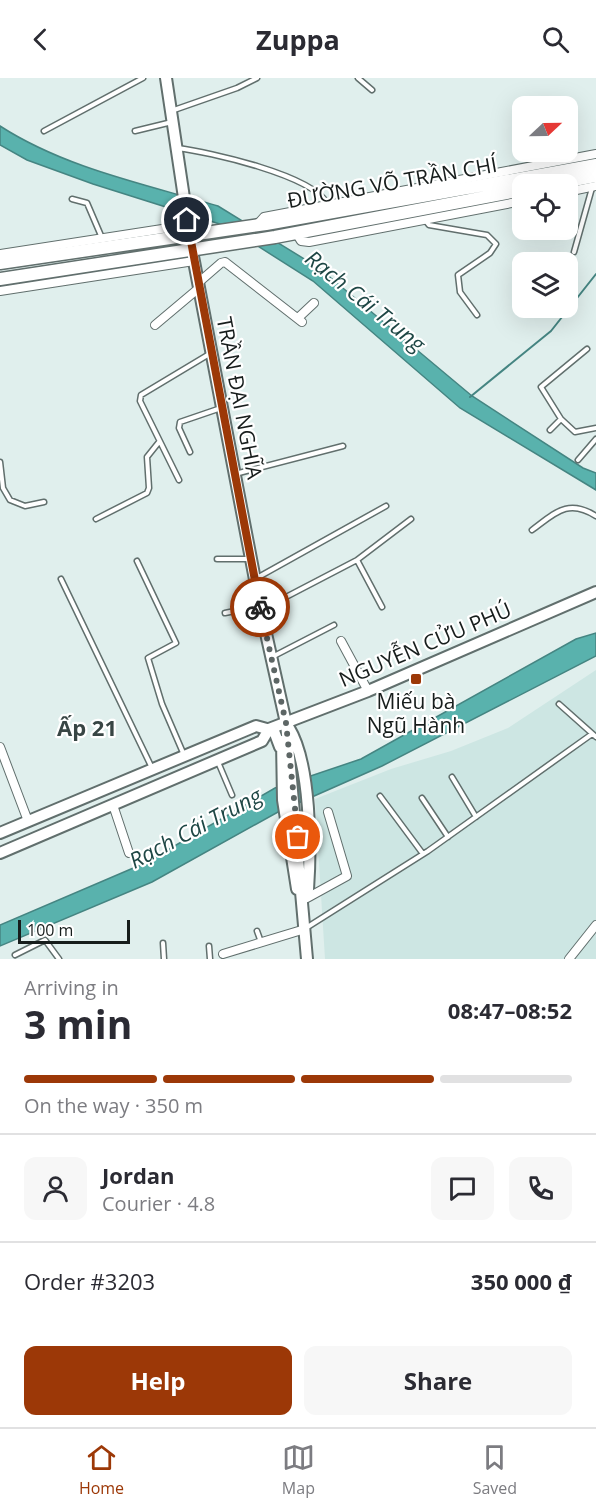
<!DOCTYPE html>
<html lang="en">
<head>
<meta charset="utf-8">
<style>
	body { margin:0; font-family:"Open Sans",sans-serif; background:#f7f7f7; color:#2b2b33; height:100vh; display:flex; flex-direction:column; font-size:22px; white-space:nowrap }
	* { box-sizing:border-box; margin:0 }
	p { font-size:20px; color:#7c7c81 }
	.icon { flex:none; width:33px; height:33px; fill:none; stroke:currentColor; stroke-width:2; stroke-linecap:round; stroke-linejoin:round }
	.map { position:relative; height:881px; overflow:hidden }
	.details { display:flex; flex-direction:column; background:#fff; flex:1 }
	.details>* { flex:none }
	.needle { width:39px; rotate:68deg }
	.fabs { position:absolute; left:512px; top:18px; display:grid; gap:12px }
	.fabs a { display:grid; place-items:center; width:66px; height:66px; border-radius:12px; background:#fff; box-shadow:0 6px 24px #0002; font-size:30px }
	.scale { position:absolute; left:18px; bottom:15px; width:112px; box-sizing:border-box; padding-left:6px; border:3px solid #171d1c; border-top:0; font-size:16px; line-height:21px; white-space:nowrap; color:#171d1c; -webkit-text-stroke:4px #fff; paint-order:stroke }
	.pin { position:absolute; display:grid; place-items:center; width:51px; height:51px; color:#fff; margin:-26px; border:3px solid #fff; border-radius:50%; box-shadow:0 2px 6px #0007 }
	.courier { position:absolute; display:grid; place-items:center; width:60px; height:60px; margin:-30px; border:4px solid #9c3807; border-radius:50%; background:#fff; color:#222; box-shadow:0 2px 8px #0007 }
	.headline em { font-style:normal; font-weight:700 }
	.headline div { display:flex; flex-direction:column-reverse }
	.headline { display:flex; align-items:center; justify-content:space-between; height:102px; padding:0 24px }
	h1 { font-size:39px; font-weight:700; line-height:45px }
	.bar { display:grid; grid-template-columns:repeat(4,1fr); gap:9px 6px; align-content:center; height:72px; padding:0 24px }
	.bar i { height:8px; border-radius:4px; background:#e1e1e2 }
	.bar .active { background:#9c3807 }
	.bar p { grid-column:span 4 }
	.line { display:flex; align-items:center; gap:15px; padding:0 24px; border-top:2px solid #e1e1e2 }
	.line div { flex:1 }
	.round { display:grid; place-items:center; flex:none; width:63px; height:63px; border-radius:12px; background:#f7f7f7 }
	.cta { display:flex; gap:12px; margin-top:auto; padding:12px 24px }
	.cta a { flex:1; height:69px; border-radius:12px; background:#9c3807; color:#fff; font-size:24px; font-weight:700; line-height:69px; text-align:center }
	.cta a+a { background:#f7f7f7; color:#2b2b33 }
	header { display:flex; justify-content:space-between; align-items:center; height:78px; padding:0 24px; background:#fff; font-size:27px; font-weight:700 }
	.tabs { display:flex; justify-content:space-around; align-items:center; height:84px; border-top:2px solid #e1e1e2; background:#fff; font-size:16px; color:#7c7c81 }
	.tabs a { display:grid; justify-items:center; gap:3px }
	.tabs .active { color:#9c3807 }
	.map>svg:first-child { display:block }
	.built { fill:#cde6e3 }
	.water { fill:#59b2ad; stroke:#458582; stroke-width:1.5 }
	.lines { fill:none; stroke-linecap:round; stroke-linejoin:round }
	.stream { stroke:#458582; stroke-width:2 }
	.service-casing { stroke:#616f6d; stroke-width:7 }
	.minor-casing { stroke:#616f6d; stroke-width:10 }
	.secondary-casing { stroke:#616f6d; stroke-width:14 }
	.trunk-casing { stroke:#616f6d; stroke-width:15 }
	.service { stroke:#fff; stroke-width:4 }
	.minor { stroke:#fff; stroke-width:8 }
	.secondary { stroke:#fff; stroke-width:10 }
	.trunk { stroke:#fff; stroke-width:12 }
	.done { stroke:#5d6665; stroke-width:6; stroke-dasharray:0 10.8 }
	.route { stroke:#9c3807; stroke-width:8 }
	.poi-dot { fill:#9c3807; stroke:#fff; stroke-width:2 }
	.labels { text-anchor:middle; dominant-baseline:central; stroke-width:4.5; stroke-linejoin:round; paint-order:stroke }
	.street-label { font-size:21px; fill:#171d1c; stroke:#fff }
	.poi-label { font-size:21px; fill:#171d1c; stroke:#fff }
	.water-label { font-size:22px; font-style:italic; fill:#1e4745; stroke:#fff }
	.neighbourhood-label { font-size:22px; font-weight:bold; fill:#384544; stroke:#fff }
</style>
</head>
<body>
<header><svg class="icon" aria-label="back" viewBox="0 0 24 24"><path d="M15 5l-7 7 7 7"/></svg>Zuppa<svg class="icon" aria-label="search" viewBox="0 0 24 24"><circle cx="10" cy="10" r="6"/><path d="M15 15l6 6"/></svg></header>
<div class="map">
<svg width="596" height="881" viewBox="0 0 596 881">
	<rect width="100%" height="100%" fill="#e0efed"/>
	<path class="built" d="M596 592V881H325L315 721 391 691 451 673 508 650Z"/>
	<path class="water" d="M0 48C65 90 144 106 218 128L319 190 472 318 583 390 596 395V412L460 330 313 203 226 148 93 106 27 82 0 67Z
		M596 555V578L382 688 278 734 152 804 0 868V847L145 785 275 710 361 681 576 561Z"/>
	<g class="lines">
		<path class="stream" d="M470 319 551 253 596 196"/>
		<defs>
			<path id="service" d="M358 0 372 12
				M174 32 237 10 257 0
				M44 53 143 0
				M135 53 172 44
				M177 70C210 74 311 97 327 125
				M72 121 87 125 102 160
				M425 142 429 147 487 157 496 166 490 175 458 197 460 214 477 237
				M574 174 592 110
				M587 271 541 309 561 341 575 354 596 350
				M550 352 561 341
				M190 374 179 350 180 344 221 330
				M578 382 596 361
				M0 384 3 410 10 422 25 428 44 424
				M235 396 343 368
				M179 402 140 323 141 317 211 275
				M96 441 147 415 149 410 147 379 159 364
				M532 452C555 435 568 420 596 438
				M217 481H250
				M357 482 382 529
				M137 483 176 565 148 580 162 626 184 677
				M61 501 152 690
				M255 501 386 428
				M261 532 357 482 411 441
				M225 535 259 528
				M272 579 334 547
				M559 626 596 659
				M218 684 232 717
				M452 699 476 739
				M380 718 423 776
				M422 720 448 759
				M306 850 428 773 592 656
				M257 853 261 864
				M163 865 164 881
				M209 868 210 881
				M15 877 45 862 59 881"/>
			<path id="minor" d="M567 114 596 108
				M257 147 264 139 596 76
				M296 155 301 163 309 164 522 123
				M0 176 188 147
				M198 205 221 185 225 184 302 244
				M0 213 194 183
				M298 240 314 225
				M155 247 199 210
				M341 563 368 613
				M0 669 28 743
				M113 727 129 775
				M307 820 347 798 328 734
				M223 876 305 851
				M569 881 596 847"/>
			<path id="secondary" d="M166 0 192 173 261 533 286 645 307 881
				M289 650C311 686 311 770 308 812
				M282 663 283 722 297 811
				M0 755 256 648 274 653 280 669
				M0 775 262 663 269 651 368 613 596 514"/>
			<path id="trunk" d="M553 106 596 98
				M0 185 266 146 596 87
				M0 201 275 159 522 112"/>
		</defs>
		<use href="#service" class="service-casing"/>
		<use href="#minor" class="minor-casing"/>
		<use href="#secondary" class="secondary-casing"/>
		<use href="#trunk" class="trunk-casing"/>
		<use href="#service" class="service"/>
		<use href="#minor" class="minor"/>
		<use href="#secondary" class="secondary"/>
		<use href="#trunk" class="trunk"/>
	</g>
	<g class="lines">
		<path class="done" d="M260 529 286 645 298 759"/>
		<path class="route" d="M187 142 260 529"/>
	</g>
	<rect class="poi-dot" x="410" y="595" width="12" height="12" rx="3"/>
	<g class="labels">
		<g class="street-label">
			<text transform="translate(392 104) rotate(-10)">ĐƯỜNG VÕ TRẦN CHÍ</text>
			<text transform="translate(240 320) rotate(79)">TRẦN ĐẠI NGHĨA</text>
			<text transform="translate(425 566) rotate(-23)">NGUYỄN CỬU PHÚ</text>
		</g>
		<g class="poi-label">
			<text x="416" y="623">Miếu bà<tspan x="416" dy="24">Ngũ Hành</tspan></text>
		</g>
		<g class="water-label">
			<text transform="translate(366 222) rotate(39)">Rạch Cái Trung</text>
			<text transform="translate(195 749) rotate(-28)">Rạch Cái Trung</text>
		</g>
		<g class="neighbourhood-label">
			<text x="87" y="649">Ấp 21</text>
		</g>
	</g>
</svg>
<div class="fabs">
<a><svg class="needle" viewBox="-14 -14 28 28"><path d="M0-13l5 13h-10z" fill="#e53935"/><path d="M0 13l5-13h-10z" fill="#7c7c81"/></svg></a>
<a><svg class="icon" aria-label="locate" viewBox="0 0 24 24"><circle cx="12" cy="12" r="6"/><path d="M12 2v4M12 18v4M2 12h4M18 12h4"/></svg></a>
<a><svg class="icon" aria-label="layers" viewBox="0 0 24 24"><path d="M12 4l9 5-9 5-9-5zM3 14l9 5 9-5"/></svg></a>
</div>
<div class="scale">100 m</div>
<div class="pin" style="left:298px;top:759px;background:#ea580c"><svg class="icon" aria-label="bag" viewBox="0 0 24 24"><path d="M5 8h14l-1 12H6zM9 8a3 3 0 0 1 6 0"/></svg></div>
<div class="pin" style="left:187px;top:142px;background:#1f2937"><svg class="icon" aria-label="home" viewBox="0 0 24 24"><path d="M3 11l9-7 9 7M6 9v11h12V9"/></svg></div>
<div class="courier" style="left:260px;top:529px"><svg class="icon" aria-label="bike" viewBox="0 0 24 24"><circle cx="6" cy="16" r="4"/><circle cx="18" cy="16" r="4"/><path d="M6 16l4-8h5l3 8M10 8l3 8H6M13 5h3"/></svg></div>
</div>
<section class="details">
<div class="headline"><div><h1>3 min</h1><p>Arriving in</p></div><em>08:47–08:52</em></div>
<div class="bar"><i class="active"></i><i class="active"></i><i class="active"></i><i></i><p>On the way · 350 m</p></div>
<div class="line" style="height:108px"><a class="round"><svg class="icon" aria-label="person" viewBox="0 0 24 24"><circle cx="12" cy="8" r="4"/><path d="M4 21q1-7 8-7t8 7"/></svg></a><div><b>Jordan</b><p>Courier · 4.8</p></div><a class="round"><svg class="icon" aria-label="chat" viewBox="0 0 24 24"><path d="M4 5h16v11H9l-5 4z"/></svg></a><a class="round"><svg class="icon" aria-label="phone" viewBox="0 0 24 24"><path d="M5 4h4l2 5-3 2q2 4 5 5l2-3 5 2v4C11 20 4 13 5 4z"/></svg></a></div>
<div class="line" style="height:78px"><div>Order #3203</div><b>350 000 ₫</b></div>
<div class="cta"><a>Help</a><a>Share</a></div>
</section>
<nav class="tabs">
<a class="active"><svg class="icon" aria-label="home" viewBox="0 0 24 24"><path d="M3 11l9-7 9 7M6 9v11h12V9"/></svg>Home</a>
<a><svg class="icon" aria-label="map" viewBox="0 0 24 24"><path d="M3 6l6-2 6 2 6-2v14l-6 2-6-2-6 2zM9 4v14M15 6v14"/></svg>Map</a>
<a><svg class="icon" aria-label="saved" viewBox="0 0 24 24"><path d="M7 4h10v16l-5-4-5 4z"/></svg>Saved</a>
</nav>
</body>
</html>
